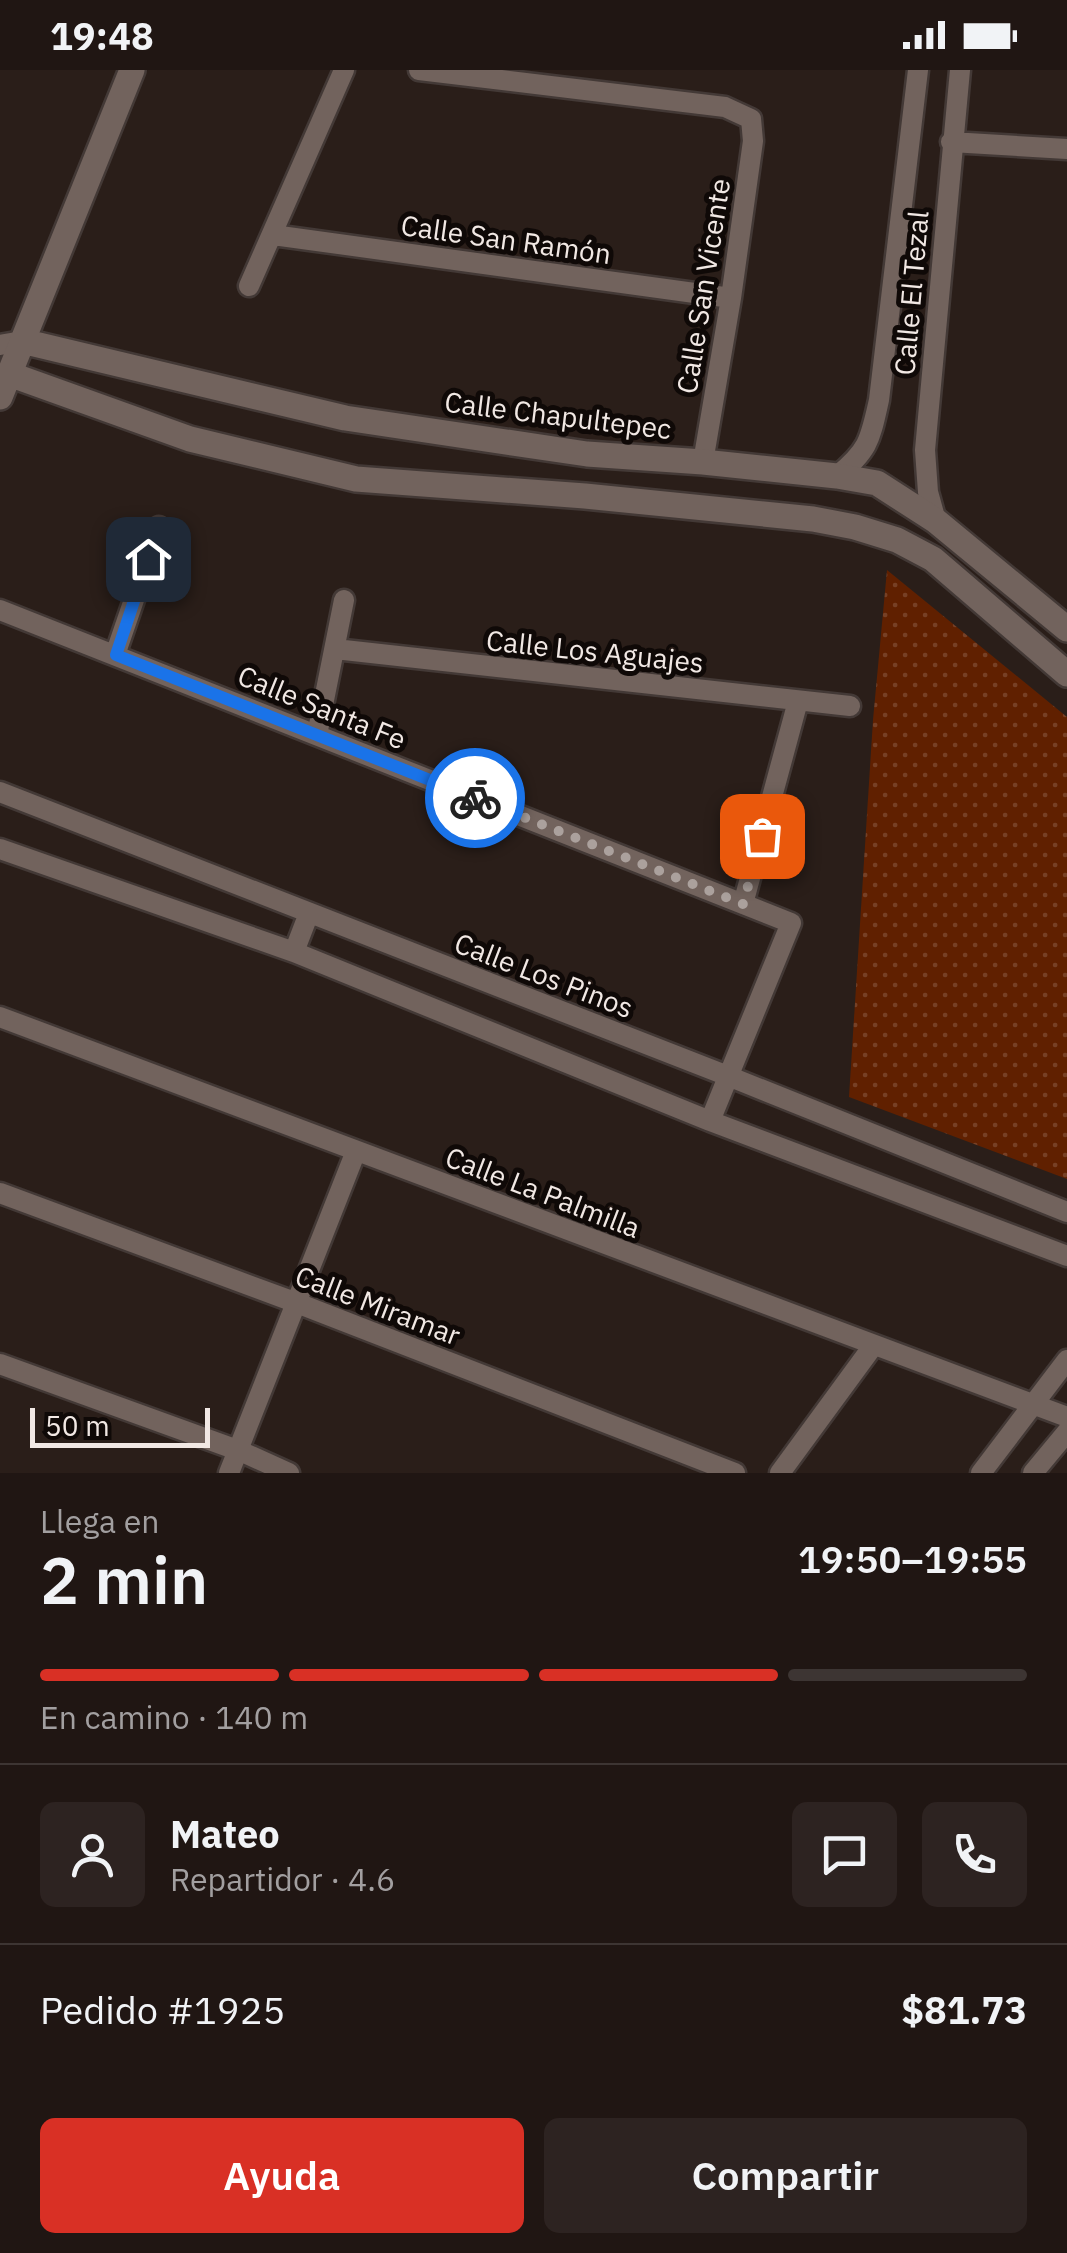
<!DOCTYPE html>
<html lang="es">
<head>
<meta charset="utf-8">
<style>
	body { margin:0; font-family:"IBM Plex Sans",sans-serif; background:#2d2321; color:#f1f3f6; height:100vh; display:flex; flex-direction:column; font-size:38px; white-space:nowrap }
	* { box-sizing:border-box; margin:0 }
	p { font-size:32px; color:#a29fa0 }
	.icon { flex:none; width:55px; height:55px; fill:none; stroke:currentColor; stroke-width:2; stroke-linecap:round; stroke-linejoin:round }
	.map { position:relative; height:1403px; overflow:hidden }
	.details { display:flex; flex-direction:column; background:#201613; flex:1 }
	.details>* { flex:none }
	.scale { position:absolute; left:30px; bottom:25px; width:180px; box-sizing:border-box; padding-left:10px; border:5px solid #f1e8e4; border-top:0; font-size:28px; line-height:35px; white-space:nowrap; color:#f1e8e4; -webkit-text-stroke:8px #0f0907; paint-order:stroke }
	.pin { position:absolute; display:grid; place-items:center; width:85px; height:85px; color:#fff; margin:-42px; border-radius:20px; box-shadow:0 5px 15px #0006 }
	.courier { position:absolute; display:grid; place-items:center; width:100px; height:100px; margin:-50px; border:8px solid #1a73e8; border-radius:50%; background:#fff; color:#222; box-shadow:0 2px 12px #0007 }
	.headline em { font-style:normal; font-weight:600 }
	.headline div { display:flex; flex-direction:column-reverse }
	.headline { display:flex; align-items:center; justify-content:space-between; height:170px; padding:0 40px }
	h1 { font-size:65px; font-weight:600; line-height:75px }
	.bar { display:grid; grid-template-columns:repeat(4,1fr); gap:15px 10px; align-content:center; height:120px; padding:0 40px }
	.bar i { height:12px; border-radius:8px; background:#3d3533 }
	.bar .active { background:#d93025 }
	.bar p { grid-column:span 4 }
	.line { display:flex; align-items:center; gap:25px; padding:0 40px; border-top:2px solid #3d3533 }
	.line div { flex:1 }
	.round { display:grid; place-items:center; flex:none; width:105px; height:105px; border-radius:15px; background:#2d2321 }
	.primary-button { display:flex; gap:20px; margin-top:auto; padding:20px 40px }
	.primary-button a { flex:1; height:115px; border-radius:15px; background:#d93025; color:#fff; font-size:40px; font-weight:600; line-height:115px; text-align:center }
	.primary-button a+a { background:#2d2321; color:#f1f3f6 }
	.status { display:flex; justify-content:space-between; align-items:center; height:70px; padding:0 50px; background:#201613; direction:ltr }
	.status svg { height:28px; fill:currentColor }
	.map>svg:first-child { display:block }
	.park { fill:url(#park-dots) }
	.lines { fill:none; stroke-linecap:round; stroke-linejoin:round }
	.minor-casing { stroke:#433936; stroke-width:25 }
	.tertiary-casing { stroke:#433936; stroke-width:30 }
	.minor { stroke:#72635d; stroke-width:20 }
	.tertiary { stroke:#72635d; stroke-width:25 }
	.done { stroke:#aba19d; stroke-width:10; stroke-dasharray:0 18 }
	.route { stroke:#1a73e8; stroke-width:12 }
	.labels { text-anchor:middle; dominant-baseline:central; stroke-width:10; stroke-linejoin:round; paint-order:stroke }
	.street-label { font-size:28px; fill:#f1e8e4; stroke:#0f0907 }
</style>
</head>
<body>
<div class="status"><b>19:48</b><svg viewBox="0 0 49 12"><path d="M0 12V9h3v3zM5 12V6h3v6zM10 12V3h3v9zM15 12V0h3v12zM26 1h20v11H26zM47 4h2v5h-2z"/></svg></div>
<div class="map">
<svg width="1067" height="1403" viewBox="0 0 1067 1403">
	<defs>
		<pattern id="park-dots" width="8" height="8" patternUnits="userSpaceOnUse" patternTransform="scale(2.5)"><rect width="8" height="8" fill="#602000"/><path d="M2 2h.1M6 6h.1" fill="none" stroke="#774025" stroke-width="1.8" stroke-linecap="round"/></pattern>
	</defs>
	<rect width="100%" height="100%" fill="#2a1e19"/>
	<path class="park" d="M887 500 1067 647V1109L849 1027 873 650Z"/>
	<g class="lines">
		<defs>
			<path id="minor" d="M419 0 725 37 751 49 753 71 731 228 703 392
				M951 72 1067 79
				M273 165 731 228
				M249 216 344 0
				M0 275 22 271
				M837 406C869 380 870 370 879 330L918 0
				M936 451 928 422 925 380 960 0
				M0 540 791 853 710 1051
				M335 579 850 636
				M115 585 159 457
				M317 665 344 530
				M0 722 728 1006 1067 1142
				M0 779 294 882 710 1051 1067 1186
				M743 834 798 631
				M294 882 309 843
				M0 947 1067 1347
				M0 1123 297 1233 735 1403
				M0 1294 240 1381 289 1403
				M229 1403 356 1081
				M780 1403 873 1276
				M981 1403 1067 1290
				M1033 1403 1067 1362"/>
			<path id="tertiary" d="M22 271 345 348 587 384 703 392 837 406 877 413 936 451 1067 559
				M9 304 190 369 356 409 585 426 813 449 855 457 897 470 933 489 1067 604
				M0 327 132 0"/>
		</defs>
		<use href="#minor" class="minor-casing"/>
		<use href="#tertiary" class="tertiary-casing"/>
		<use href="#minor" class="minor"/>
		<use href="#tertiary" class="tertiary"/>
	</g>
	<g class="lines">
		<path class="done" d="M475 728 743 834 762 766"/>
		<path class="route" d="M148 489 116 585 475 728"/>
	</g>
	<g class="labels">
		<g class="street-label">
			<text transform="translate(506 169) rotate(8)">Calle San Ramón</text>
			<text transform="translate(703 216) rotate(-81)">Calle San Vicente</text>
			<text transform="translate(911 223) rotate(-85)">Calle El Tezal</text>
			<text transform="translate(558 345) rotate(7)">Calle Chapultepec</text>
			<text transform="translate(595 581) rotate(6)">Calle Los Aguajes</text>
			<text transform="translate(322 637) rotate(22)">Calle Santa Fe</text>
			<text transform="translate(544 905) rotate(21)">Calle Los Pinos</text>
			<text transform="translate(543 1122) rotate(21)">Calle La Palmilla</text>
			<text transform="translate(378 1235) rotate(21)">Calle Miramar</text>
		</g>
	</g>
</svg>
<div class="scale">50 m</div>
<div class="pin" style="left:762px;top:766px;background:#ea580c"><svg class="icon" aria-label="bag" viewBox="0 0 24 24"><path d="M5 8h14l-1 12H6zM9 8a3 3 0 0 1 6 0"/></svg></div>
<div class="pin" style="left:148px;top:489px;background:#1f2937"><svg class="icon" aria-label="home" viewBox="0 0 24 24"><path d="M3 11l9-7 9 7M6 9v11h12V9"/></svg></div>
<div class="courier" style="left:475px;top:728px"><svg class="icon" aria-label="bike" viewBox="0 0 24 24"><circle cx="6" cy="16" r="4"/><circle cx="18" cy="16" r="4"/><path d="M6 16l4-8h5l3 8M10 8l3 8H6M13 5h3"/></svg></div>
</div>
<section class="details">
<div class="headline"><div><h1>2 min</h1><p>Llega en</p></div><em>19:50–19:55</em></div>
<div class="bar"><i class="active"></i><i class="active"></i><i class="active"></i><i></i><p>En camino · 140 m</p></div>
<div class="line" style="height:180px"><a class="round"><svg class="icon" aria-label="person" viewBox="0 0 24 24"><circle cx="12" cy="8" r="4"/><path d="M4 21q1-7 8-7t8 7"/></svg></a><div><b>Mateo</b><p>Repartidor · 4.6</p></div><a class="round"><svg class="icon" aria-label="chat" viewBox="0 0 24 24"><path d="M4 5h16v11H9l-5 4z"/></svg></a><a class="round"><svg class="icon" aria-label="phone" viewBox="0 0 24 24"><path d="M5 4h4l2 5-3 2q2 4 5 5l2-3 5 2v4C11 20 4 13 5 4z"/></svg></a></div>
<div class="line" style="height:130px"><div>Pedido #1925</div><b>$81.73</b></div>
<div class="primary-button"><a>Ayuda</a><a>Compartir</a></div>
</section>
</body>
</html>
